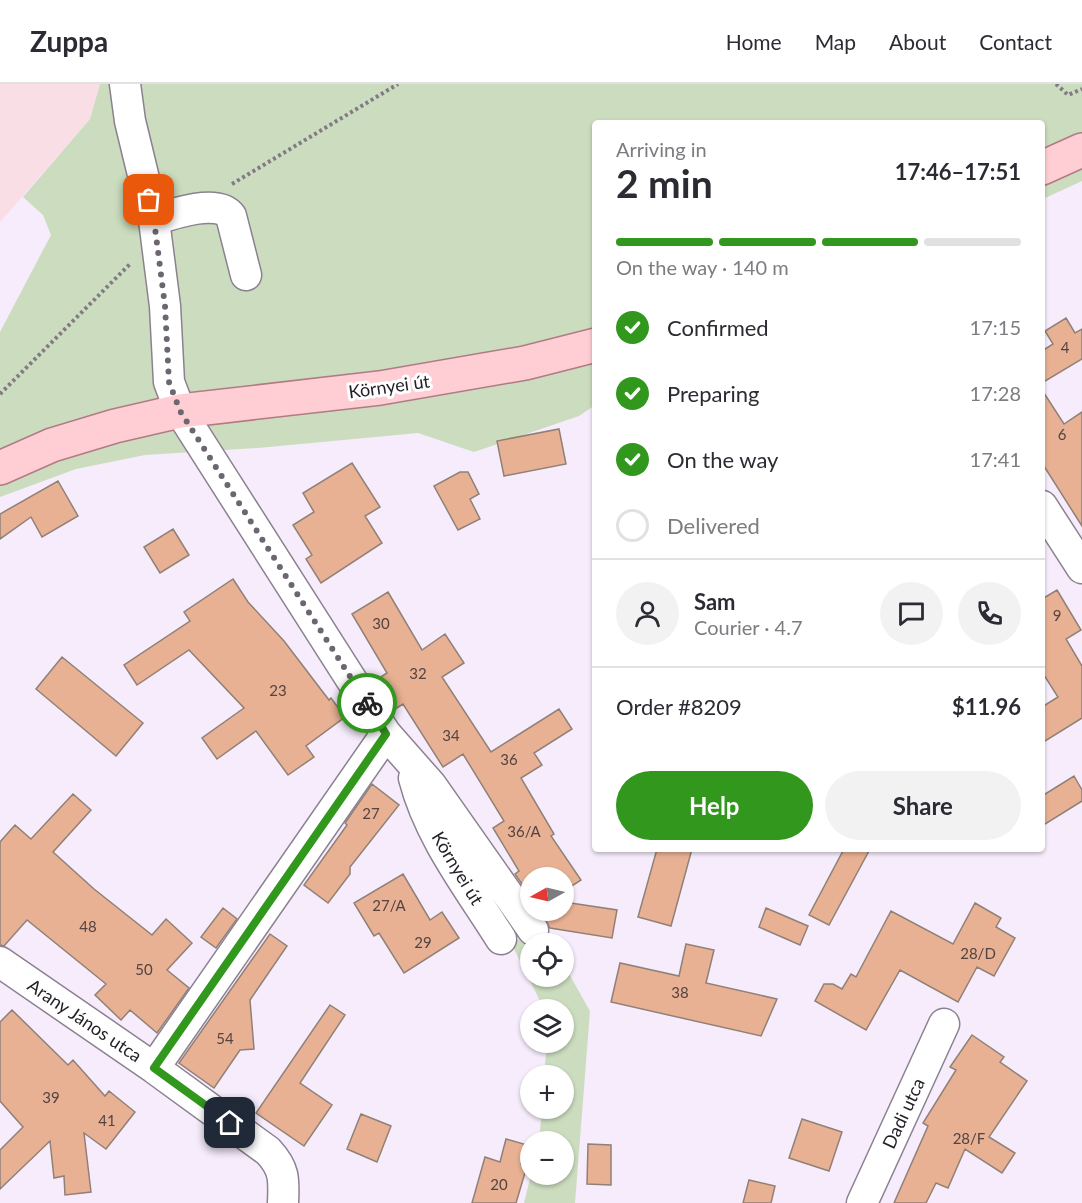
<!DOCTYPE html>
<html lang="en">
<head>
<meta charset="utf-8">
<style>
	body { margin:0; font-family:Lato,sans-serif; background:#f2f2f3; color:#2b2b33; height:100vh; display:flex; flex-direction:column; font-size:22px; white-space:nowrap }
	* { box-sizing:border-box; margin:0 }
	p { font-size:20px; color:#7c7c81 }
	.icon { flex:none; width:33px; height:33px; fill:none; stroke:currentColor; stroke-width:2; stroke-linecap:round; stroke-linejoin:round }
	.map { position:relative; flex:1; overflow:hidden }
	.side { position:absolute; left:592px; top:36px; width:453px; height:732px; display:flex; flex-direction:column; background:#fff; border-radius:6px; box-shadow:0 2px 4px #0004 }
	.side>* { flex:none }
	.needle { width:39px; rotate:262deg }
	.buttons { position:absolute; left:520px; top:783px; display:grid; gap:12px }
	.buttons a { display:grid; place-items:center; width:54px; height:54px; border-radius:50%; background:#fff; box-shadow:0 2px 4px #0004; font-size:30px }
	.pin { position:absolute; display:grid; place-items:center; width:51px; height:51px; color:#fff; margin:-26px; border-radius:12px; box-shadow:0 3px 9px #0006 }
	.courier { position:absolute; display:grid; place-items:center; width:60px; height:60px; margin:-30px; border:4px solid #31971d; border-radius:50%; background:#fff; color:#222; box-shadow:0 2px 8px #0007 }
	.headline em { font-style:normal; font-weight:700 }
	.headline div { display:flex; flex-direction:column-reverse }
	.headline { display:flex; align-items:center; justify-content:space-between; height:102px; padding:0 24px }
	h1 { font-size:39px; font-weight:700; line-height:45px }
	.bar { display:grid; grid-template-columns:repeat(4,1fr); gap:9px 6px; align-content:center; height:72px; padding:0 24px }
	.bar i { height:8px; border-radius:4px; background:#e1e1e2 }
	.bar .selected { background:#31971d }
	.bar p { grid-column:span 4 }
	.line { display:flex; align-items:center; gap:15px; padding:0 24px; border-top:2px solid #e1e1e2 }
	.line div { flex:1 }
	.round { display:grid; place-items:center; flex:none; width:63px; height:63px; border-radius:32px; background:#f2f2f3 }
	ol { padding:0 24px; list-style:none }
	li { display:flex; align-items:center; gap:18px; height:66px }
	li p { margin-inline-start:auto }
	li .icon { padding:6px; border-radius:50%; background:#31971d; color:#fff; stroke-width:4 }
	li:last-child { color:#7c7c81 }
	li i { width:33px; height:33px; border:3px solid #e1e1e2; border-radius:50% }
	.button { display:flex; gap:12px; margin-top:auto; padding:12px 24px }
	.button a { flex:1; height:69px; border-radius:36px; background:#31971d; color:#fff; font-size:24px; font-weight:700; line-height:69px; text-align:center }
	.button a+a { background:#f2f2f3; color:#2b2b33 }
	header { display:flex; align-items:center; gap:36px; box-sizing:border-box; height:84px; padding:0 30px; background:#fff; border-bottom:2px solid #e1e1e2 }
	header strong { font-size:28px }
	nav { display:flex; gap:33px; margin-inline-start:auto; font-size:21px }
	.map>svg:first-child { display:block }
	.industrial { fill:#f9dfe5 }
	.green { fill:#cbddbe }
	.building { fill:#e8b194; stroke:#908077; stroke-width:1.5 }
	.lines { fill:none; stroke-linecap:round; stroke-linejoin:round }
	.minor-casing { stroke:#8b8190; stroke-width:33 }
	.major-casing { stroke:#b17b84; stroke-width:36 }
	.path { stroke:#827b85; stroke-width:4; stroke-dasharray:3 3; stroke-linecap:butt }
	.minor { stroke:#fff; stroke-width:30 }
	.major { stroke:#feced4; stroke-width:33 }
	.done { stroke:#6c6670; stroke-width:6; stroke-dasharray:0 10.8 }
	.route { stroke:#31971d; stroke-width:8 }
	.labels { text-anchor:middle; dominant-baseline:central; stroke-width:6; stroke-linejoin:round; paint-order:stroke }
	.number-label { font-size:15px; fill:#544340 }
	.street-label { font-size:18px; fill:#221e24; stroke:#fefefe }
</style>
</head>
<body>
<header>
<strong>Zuppa</strong>
<nav><a>Home</a><a>Map</a><a>About</a><a>Contact</a></nav>
</header>
<div class="map">
<svg width="1082" height="1119" viewBox="0 0 1082 1119">
	<rect width="100%" height="100%" fill="#f6ecfc"/>
	<path class="industrial" d="M0 0H100L90 35 0 138Z"/>
	<path class="green" d="M100 0H1082V97L1043 115 1042 39H596L595 321 579 332 474 368 418 349 258 364 145 371 76 385 0 413V248L51 151 43 131 23 113 90 35Z
		M525 852 549 856 552 859 531 860V892H564V881L590 927 575 1119H524L531 1091 564 1090V1058L539 1057 542 1025 564 1024V992L544 991 547 959 564 958V926L544 925 511 859Z"/>
	<path class="building" d="M1066 234 1075 249 1082 245V275L1042 299V267L1053 260 1045 247Z
		M1042 306 1064 340 1082 328V442L1042 379Z
		M559 345 566 380 504 392 497 357Z
		M352 379 380 423 365 432 382 459 321 499 306 475 312 471 293 441 314 428 303 409Z
		M460 388H468L479 410 470 415 480 435 458 446 434 402Z
		M58 397 78 432 42 453 31 433 0 455V430Z
		M173 445 189 471 160 489 144 463Z
		M233 495 248 518 284 557 329 616 331 614 345 633 306 662 314 673 288 691 256 647 217 675 202 654 244 624 189 566 137 601 124 581 190 537 184 528Z
		M1057 506 1081 546 1066 555 1082 582V634L1042 659V623L1058 613 1042 588V515Z
		M388 508 422 566 445 550 464 579 442 593 491 668 559 625 572 645 534 669 542 681 521 694 554 750 551 752 581 796 564 807V794H531V813L515 790 519 787 493 744 504 737 463 670 443 683 403 620 392 627 373 598 387 589 352 530Z
		M62 573 143 639 116 672 36 605Z
		M1074 692 1082 706V717L1042 742V712Z
		M372 700 399 721 350 783V790L328 819 304 801 347 741 345 739Z
		M73 710 91 726 53 768 94 805 152 851 166 835 192 859 167 886 189 904 157 949 130 926 121 936 95 911 106 900 27 836 4 862 0 861V758L15 741 31 755Z
		M657 765H692L671 842 638 833Z
		M844 765H870L829 841 809 831Z
		M403 790 430 836 442 828 459 854 404 889 379 849 374 852 354 819Z
		M564 818 617 826 612 854 550 844 540 826H564Z
		M975 819 1001 834 996 843 1015 854 994 892 977 883 958 918 900 886 866 946 815 917 824 900H833L842 905 851 890 856 893 891 827 953 860Z
		M223 824 237 835 216 864 201 853Z
		M766 824 808 842 800 861 759 843Z
		M270 850 287 862 250 916 254 965 240 966 214 1004 179 979Z
		M686 860 714 866 706 899 777 915 761 952 611 918 620 879 679 892Z
		M330 921 345 931 300 999 332 1021 304 1062 256 1029Z
		M12 926 68 981 73 976 105 1012 109 1007 135 1028 106 1065 84 1049 91 1108 65 1111 64 1092 54 1094 50 1057 0 1105V1066L23 1043 0 1017V938Z
		M972 951 1004 973 1000 978 1027 997 989 1053 1015 1069 1002 1089 965 1065 948 1104 936 1099 926 1119H894L928 1042 923 1039 956 986 950 983Z
		M361 1030 391 1042 377 1078 347 1065Z
		M802 1035 842 1048 829 1087 789 1074Z
		M506 1055 527 1061 521 1080 527 1082 516 1119H472L485 1073 500 1078Z
		M588 1060 611 1061V1101L587 1100Z
		M749 1096 775 1102 771 1119H743Z"/>
	<g class="lines">
		<defs>
			<path id="minor" d="M125 0 130 37 154 136 165 222 169 298 180 327 386 650 431 701 533 846
				M154 136C172 130 218 114 231 132L246 191
				M1042 422 1082 484
				M414 694C429 753 469 804 501 855
				M0 878 154 984 268 1067C285 1085 284 1096 283 1119
				M154 984 386 650
				M862 1119 944 940"/>
			<path id="major" d="M1042 84 1082 66
				M0 384 52 361 115 342 180 327 380 304 525 279 596 261"/>
		</defs>
		<use href="#minor" class="minor-casing"/>
		<use href="#major" class="major-casing"/>
		<path class="path" d="M1056 0 1068 11 1082 5
			M232 100 398 0
			M0 310 131 179"/>
		<use href="#minor" class="minor"/>
		<use href="#major" class="major"/>
	</g>
	<g class="lines">
		<path class="done" d="M149 116 154 136 165 222 169 298 180 327 367 619"/>
		<path class="route" d="M230 1039 154 984 386 650 367 619"/>
	</g>
	<g class="labels">
		<g class="number-label">
			<text x="1065" y="263">4</text>
			<text x="1062" y="350">6</text>
			<text x="1057" y="531">9</text>
			<text x="381" y="539">30</text>
			<text x="418" y="589">32</text>
			<text x="278" y="606">23</text>
			<text x="451" y="651">34</text>
			<text x="509" y="675">36</text>
			<text x="371" y="729">27</text>
			<text x="524" y="747">36/A</text>
			<text x="389" y="821">27/A</text>
			<text x="88" y="842">48</text>
			<text x="423" y="858">29</text>
			<text x="978" y="869">28/D</text>
			<text x="144" y="885">50</text>
			<text x="680" y="908">38</text>
			<text x="225" y="954">54</text>
			<text x="51" y="1013">39</text>
			<text x="107" y="1036">41</text>
			<text x="969" y="1054">28/F</text>
			<text x="499" y="1100">20</text>
		</g>
		<g class="street-label">
			<text transform="translate(389 302) rotate(-8)">Környei út</text>
			<text transform="translate(458 784) rotate(59)">Környei út</text>
			<text transform="translate(85 936) rotate(34)">Arany János utca</text>
			<text transform="translate(903 1029) rotate(-65)">Dadi utca</text>
		</g>
	</g>
</svg>
<div class="buttons">
<a><svg class="needle" viewBox="-14 -14 28 28"><path d="M0-13l5 13h-10z" fill="#e53935"/><path d="M0 13l5-13h-10z" fill="#7c7c81"/></svg></a>
<a><svg class="icon" aria-label="locate" viewBox="0 0 24 24"><circle cx="12" cy="12" r="6"/><path d="M12 2v4M12 18v4M2 12h4M18 12h4"/></svg></a>
<a><svg class="icon" aria-label="layers" viewBox="0 0 24 24"><path d="M12 4l9 5-9 5-9-5zM3 14l9 5 9-5"/></svg></a>
<a>+</a>
<a>−</a>
</div>
<div class="pin" style="left:149px;top:116px;background:#ea580c"><svg class="icon" aria-label="bag" viewBox="0 0 24 24"><path d="M5 8h14l-1 12H6zM9 8a3 3 0 0 1 6 0"/></svg></div>
<div class="pin" style="left:230px;top:1039px;background:#1f2937"><svg class="icon" aria-label="home" viewBox="0 0 24 24"><path d="M3 11l9-7 9 7M6 9v11h12V9"/></svg></div>
<div class="courier" style="left:367px;top:619px"><svg class="icon" aria-label="bike" viewBox="0 0 24 24"><circle cx="6" cy="16" r="4"/><circle cx="18" cy="16" r="4"/><path d="M6 16l4-8h5l3 8M10 8l3 8H6M13 5h3"/></svg></div>
<section class="side">
<div class="headline"><div><h1>2 min</h1><p>Arriving in</p></div><em>17:46–17:51</em></div>
<div class="bar"><i class="selected"></i><i class="selected"></i><i class="selected"></i><i></i><p>On the way · 140 m</p></div>
<ol>
<li><svg class="icon" aria-label="check" viewBox="0 0 24 24"><path d="M5 12l5 5 9-10"/></svg>Confirmed<p>17:15</p></li>
<li><svg class="icon" aria-label="check" viewBox="0 0 24 24"><path d="M5 12l5 5 9-10"/></svg>Preparing<p>17:28</p></li>
<li><svg class="icon" aria-label="check" viewBox="0 0 24 24"><path d="M5 12l5 5 9-10"/></svg>On the way<p>17:41</p></li>
<li><i></i>Delivered</li>
</ol>
<div class="line" style="height:108px"><a class="round"><svg class="icon" aria-label="person" viewBox="0 0 24 24"><circle cx="12" cy="8" r="4"/><path d="M4 21q1-7 8-7t8 7"/></svg></a><div><b>Sam</b><p>Courier · 4.7</p></div><a class="round"><svg class="icon" aria-label="chat" viewBox="0 0 24 24"><path d="M4 5h16v11H9l-5 4z"/></svg></a><a class="round"><svg class="icon" aria-label="phone" viewBox="0 0 24 24"><path d="M5 4h4l2 5-3 2q2 4 5 5l2-3 5 2v4C11 20 4 13 5 4z"/></svg></a></div>
<div class="line" style="height:78px"><div>Order #8209</div><b>$11.96</b></div>
<div class="button"><a>Help</a><a>Share</a></div>
</section>
</div>
</body>
</html>
